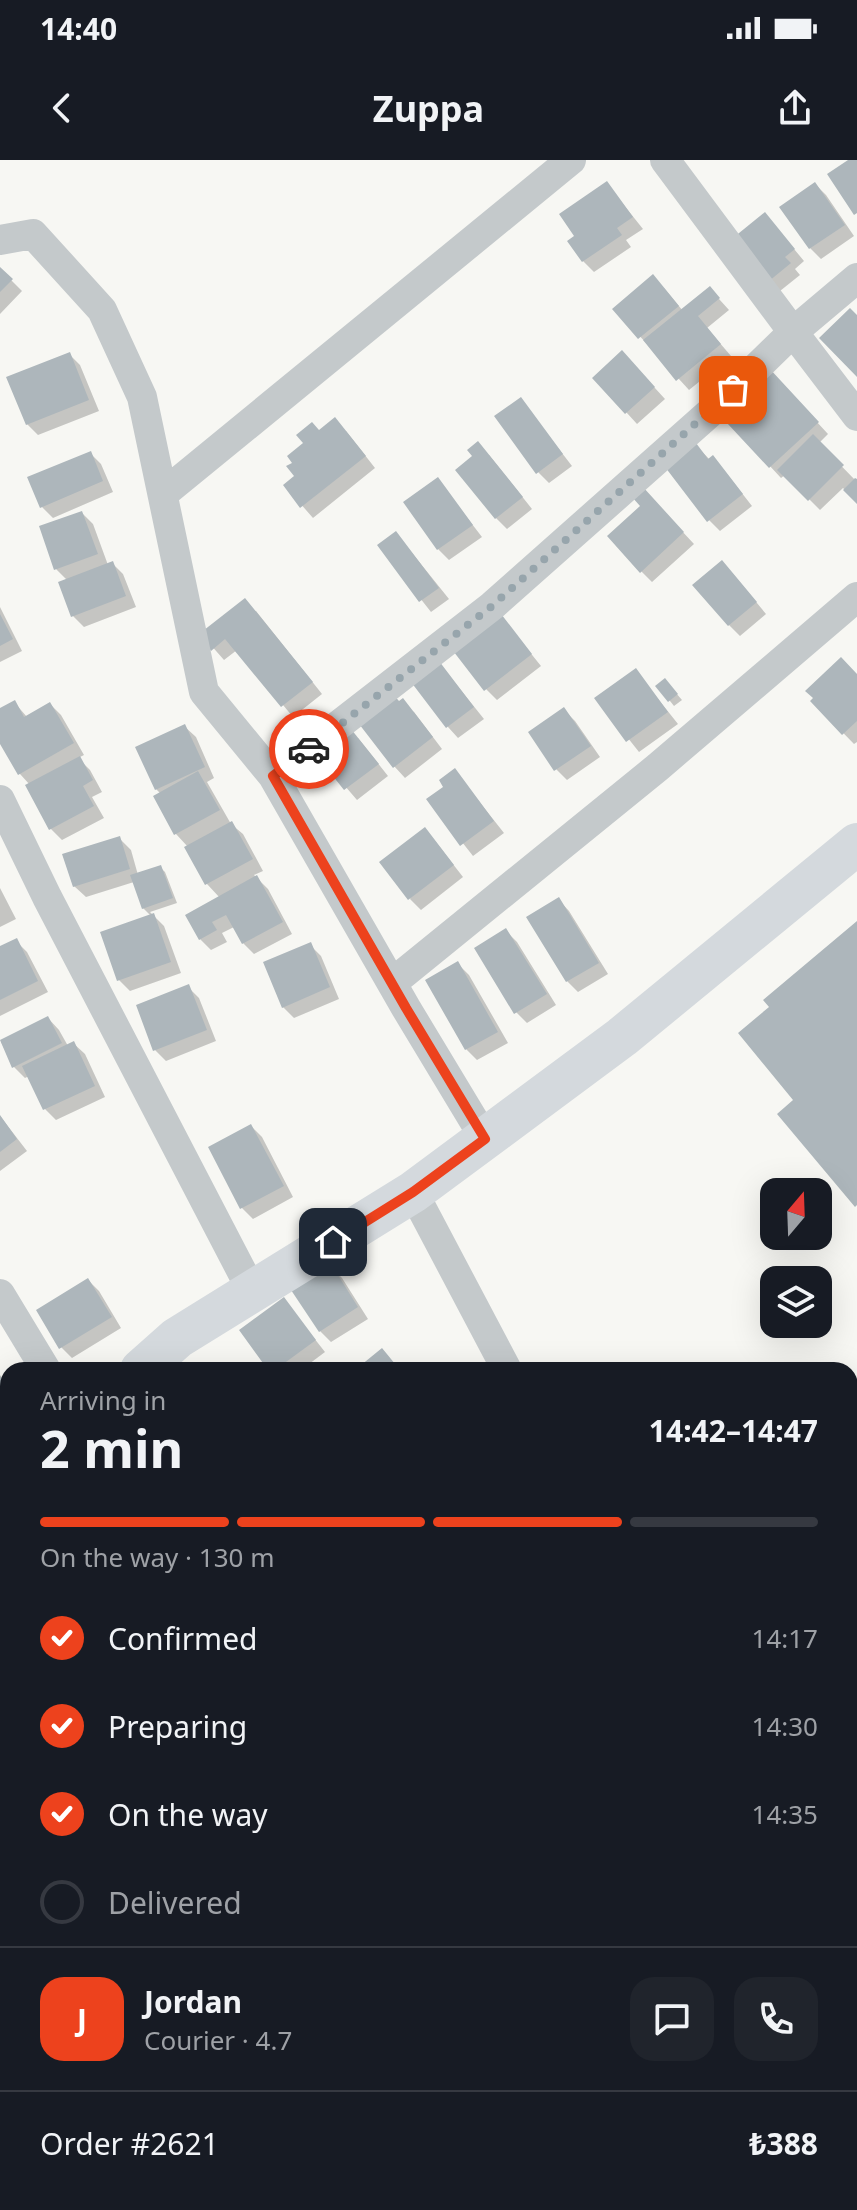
<!DOCTYPE html>
<html lang="en">
<head>
<meta charset="utf-8">
<style>
	body { margin:0; font-family:"Noto Sans",sans-serif; background:#20242c; color:#f1f3f6; height:100vh; display:flex; flex-direction:column; font-size:30px; white-space:nowrap }
	* { box-sizing:border-box; margin:0 }
	p { font-size:26px; color:#9ea1a6 }
	.icon { flex:none; width:44px; height:44px; fill:none; stroke:currentColor; stroke-width:2; stroke-linecap:round; stroke-linejoin:round }
	.map { position:relative; flex:1; overflow:hidden }
	.details { position:absolute; left:0px; top:1202px; width:858px; height:848px; display:flex; flex-direction:column; background:#171b24; border-radius:24px 24px 0 0; box-shadow:0 8px 32px #0002 }
	.details>* { flex:none }
	.needle { width:52px; rotate:19deg }
	.buttons { position:absolute; left:760px; top:1018px; display:grid; gap:16px }
	.buttons a { display:grid; place-items:center; width:72px; height:72px; border-radius:16px; background:#171b24; box-shadow:0 8px 32px #0002; font-size:40px }
	.pin { position:absolute; display:grid; place-items:center; width:68px; height:68px; color:#fff; margin:-34px; border-radius:16px; box-shadow:0 4px 12px #0006 }
	.courier { position:absolute; display:grid; place-items:center; width:80px; height:80px; margin:-40px; border:6px solid #ed421d; border-radius:50%; background:#fff; color:#222; box-shadow:0 2px 10px #0007 }
	.summary em { font-style:normal; font-weight:700 }
	.summary div { display:flex; flex-direction:column-reverse }
	.summary { display:flex; align-items:center; justify-content:space-between; height:136px; padding:0 40px }
	h1 { font-size:52px; font-weight:700; line-height:60px }
	.bar { display:grid; grid-template-columns:repeat(4,1fr); gap:12px 8px; align-content:center; height:96px; padding:0 40px }
	.bar i { height:10px; border-radius:6px; background:#363941 }
	.bar .selected { background:#ed421d }
	.bar p { grid-column:span 4 }
	.line { display:flex; align-items:center; gap:20px; padding:0 40px; border-top:2px solid #363941 }
	.line div { flex:1 }
	.round { display:grid; place-items:center; flex:none; width:84px; height:84px; border-radius:24px; background:#20242c }
	ol { padding:0 40px; list-style:none }
	li { display:flex; align-items:center; gap:24px; height:88px }
	li p { margin-inline-start:auto }
	li .icon { padding:8px; border-radius:50%; background:#ed421d; color:#fff; stroke-width:4 }
	li:last-child { color:#9ea1a6 }
	li i { width:44px; height:44px; border:4px solid #363941; border-radius:50% }
	.status { display:flex; justify-content:space-between; align-items:center; height:56px; padding:0 40px; background:#171b24; direction:ltr }
	.status svg { height:22px; fill:currentColor }
	header { display:flex; justify-content:space-between; align-items:center; height:104px; padding:0 40px; background:#171b24; font-size:36px; font-weight:700 }
	.map>svg:first-child { display:block }
	.shadow { fill:#0003 }
	.building { fill:#adb6bb }
	.lines { fill:none; stroke-linecap:round; stroke-linejoin:round }
	.street { stroke:#c4c9cb; stroke-width:30 }
	.secondary { stroke:#d4d9dd; stroke-width:42 }
	.done { stroke:#97a5ac; stroke-width:8; stroke-dasharray:0 14.4 }
	.route { stroke:#ed421d; stroke-width:10 }
</style>
</head>
<body>
<div class="status"><b>14:40</b><svg viewBox="0 0 49 12"><path d="M0 12V9h3v3zM5 12V6h3v6zM10 12V3h3v9zM15 12V0h3v12zM26 1h20v11H26zM47 4h2v5h-2z"/></svg></div>
<header><svg class="icon" aria-label="back" viewBox="0 0 24 24"><path d="M15 5l-7 7 7 7"/></svg>Zuppa<svg class="icon" aria-label="share" viewBox="0 0 24 24"><path d="M12 15V3M7 8l5-5 5 5M5 13v7h14v-7"/></svg></header>
<div class="map">
<svg width="857" height="2050" viewBox="0 0 857 2050">
	<rect width="100%" height="100%" fill="#f7f7f3"/>
	<path class="shadow" d="M607 24 643 69 626 80 631 87 594 112 583 101 577 76Z
		M815 24 826 35 854 76 821 99 810 88Z
		M765 54 804 101 795 109 800 115 775 135 764 124Z
		M0 109 22 131 0 154Z
		M664 128 683 151 710 129 729 150 707 168 731 196 689 230 615 149Z
		M69 194 80 205 99 251 38 275 27 264Z
		M633 204 665 239 637 264 595 218Z
		M780 222 828 274 819 283 857 322V342L843 328 820 350 785 315 781 318 730 263Z
		M521 240 572 306 549 323 538 312Z
		M346 271 375 308 313 358 285 326 297 316 320 272Z
		M693 282 710 300 712 298 723 309 752 346 720 371 709 360Z
		M90 293 101 304 113 332 53 358 42 347Z
		M489 295 532 349 507 369 496 358 475 297Z
		M438 320 482 377 449 400 438 389 405 343Z
		M654 341 694 384 652 422 641 411Z
		M82 353 93 364 108 405 112 403 123 414 136 447 84 467 73 456 68 421 56 409Z
		M396 373 449 439 431 452 379 386Z
		M733 414 766 454 740 476 729 465Z
		M0 447 22 491 0 502Z
		M495 449 541 506 497 540 486 529Z
		M256 451 322 534 293 557 237 490 224 500 202 475Z
		M436 499 484 559 458 578 448 567Z
		M635 510 678 564 639 592 597 539Z
		M857 516V582L854 584 812 541Z
		M658 526H670L682 540 674 546Z
		M14 542 27 557 50 544 61 555 84 595 78 598 90 610 102 632 92 637 104 658 62 680 51 669 30 625 20 614 0 580V550Z
		M400 543 414 552 442 589 405 618 394 606Z
		M564 550 575 561 600 597 567 620 556 609Z
		M184 566 196 577 214 618 207 622 231 664 243 674 263 711 254 715 268 729 292 774 254 794 243 783 234 767 222 773 227 782 211 790 200 779 220 738 207 724 188 687 176 674 156 637 161 634 156 629Z
		M358 578 388 616 357 640 315 591Z
		M455 611 504 673 473 696 429 640 446 628Z
		M120 679 131 690 138 715 160 707 165 712 177 743 150 752 164 766 181 813 130 831 119 820 151 756 143 748 134 722 86 737 74 726Z
		M435 681 463 717 421 750 410 739Z
		M0 728 16 759 0 767Z
		M558 739 569 751 608 814 578 832 567 821Z
		M506 771 517 782 556 845 527 863 516 852Z
		M16 781 27 792 48 832 0 856V789Z
		M310 785 321 796 339 839 294 858 283 847Z
		M458 804 469 815 508 883 477 900 466 889Z
		M188 827 199 838 216 881 166 901 155 890Z
		M48 858 59 870 68 886 73 883 85 894 105 937 56 960 45 949 29 916 25 918 14 907 1 882Z
		M0 956 27 991 0 1011Z
		M251 966 262 977 293 1037 253 1059 242 1048Z
		M331 1107 342 1118 368 1159 331 1182 320 1171Z
		M88 1120 99 1131 121 1168 72 1198 61 1187Z
		M284 1140 325 1192 301 1210H270Z
		M0 1215 8 1226V1252L0 1258Z
		M0 1448 8 1456V1465L0 1474Z
		M8 1514V1557L0 1549V1522Z
		M0 1750 8 1758V1816L0 1823Z
		M850 1856 857 1864V1894L850 1899Z
		M305 2042H383L391 2050H300Z
		M524 2042H552L561 2050H518Z"/>
	<path class="building" d="M848 0H857V53L854 55 827 14Z
		M607 21 633 57 617 68 622 75 582 102 567 81 574 76 559 54Z
		M815 22 845 65 809 89 779 47Z
		M765 52 795 89 785 97 791 103 763 126 728 82Z
		M0 107 13 119 0 132Z
		M653 114 679 146 638 179 612 149Z
		M710 126 720 138 698 156 721 184 676 221 643 180Z
		M850 148 857 155V217L819 178Z
		M622 190 655 227 625 254 592 218Z
		M70 192 89 240 26 265 6 217Z
		M769 208 819 262 769 308 727 263 764 229 756 221Z
		M521 237 563 294 536 314 494 256Z
		M335 257 366 296 300 348 283 325 294 316 286 306 292 303 287 296 303 283 296 275 312 262 319 270Z
		M813 274 844 305 808 341 777 310Z
		M693 279 708 299 713 295 743 334 707 362 662 303Z
		M478 281 523 337 495 359 455 310 472 296 467 290Z
		M91 291 103 321 40 348 27 317Z
		M438 317 473 365 437 390 403 342Z
		M855 318 857 319V344L843 330Z
		M643 327 684 372 640 413 607 376 640 346 632 337Z
		M82 351 98 394 54 410 39 366Z
		M396 371 439 428 419 442 377 385Z
		M722 400 757 442 728 466 692 425Z
		M113 401 126 436 71 457 58 422Z
		M245 438 313 522 281 547 225 479 211 491 199 474Z
		M495 446 532 494 484 531 447 483Z
		M0 454 13 479 0 486Z
		M436 497 474 547 446 568 408 518Z
		M841 497 857 514V561L842 575 810 541 813 538 805 531Z
		M636 508 668 552 626 582 594 538Z
		M665 518 678 534 668 542 655 526Z
		M388 529 399 541 403 538 433 577 393 608 356 560Z
		M15 540 24 557 50 542 74 583 18 615 0 584V548Z
		M564 547 591 586 554 611 528 572Z
		M185 564 205 607 155 630 135 587Z
		M347 564 379 604 344 630 313 591Z
		M80 596 93 620 83 626 94 646 49 670 25 625Z
		M455 608 494 661 460 686 426 639 443 627 439 620Z
		M198 611 220 650 174 675 153 636Z
		M232 661 253 699 205 725 184 687Z
		M425 667 454 705 408 740 379 702Z
		M120 676 130 709 73 727 62 694Z
		M161 705 173 738 142 749 130 715Z
		M257 715 283 762 242 784 226 755 212 762 217 770 199 780 185 755Z
		M559 737 599 803 566 822 526 757Z
		M154 753 171 802 117 821 100 772Z
		M857 761V1045L855 1047 777 954 793 940 738 873 769 847 763 840Z
		M506 768 547 834 514 854 474 788Z
		M17 778 38 821 0 840V786Z
		M311 782 330 827 282 848 263 802Z
		M458 801 498 872 465 890 425 820Z
		M189 824 207 870 153 891 136 845Z
		M48 856 62 883 12 908 0 880Z
		M74 881 95 926 43 950 22 906Z
		M0 955 17 979 0 992Z
		M251 964 284 1026 240 1049 208 987Z
		M331 1104 358 1147 319 1172 291 1130Z
		M88 1118 112 1157 59 1189 36 1150Z
		M284 1137 316 1180 275 1210H268L239 1170Z
		M382 1188 400 1210H355Z
		M0 1216 8 1227V1233L0 1239Z
		M8 1365V1382L0 1375Z
		M8 1511V1548L5 1545 0 1550V1519Z
		M0 1747 8 1756V1794L0 1802Z
		M850 1855 857 1864V1874L850 1880Z
		M857 1909V1951L850 1941V1914Z
		M850 2013 857 2021V2050H806L799 2042H850Z
		M137 2042 146 2050H128L136 2042Z
		M302 2042H386L379 2050H295Z
		M521 2042H556L550 2050H515Z"/>
	<g class="lines">
		<path class="street" d="M0 80 33 74 102 150 142 237 204 532 273 616 406 848 485 979
			M857 118 793 172 857 256
			M163 334 571 0
			M273 616 492 446 713 250 793 172 665 0
			M0 640 47 737 252 1131
			M392 823 658 607 857 437
			M413 1032 507 1210
			M0 1134 46 1210
			M0 1676 8 1668
			M850 1737 857 1747
			M29 2050 37 2042
			M460 2050 467 2042"/>
		<path class="secondary" d="M141 1210 177 1178 413 1032 622 877 857 684
			M0 1339 8 1332
			M0 2039 7 2050"/>
	</g>
	<g class="lines">
		<path class="done" d="M309 589 492 446 733 230"/>
		<path class="route" d="M309 589 273 616 406 848 485 979 413 1032 333 1082"/>
	</g>
</svg>
<div class="buttons">
<a><svg class="needle" viewBox="-14 -14 28 28"><path d="M0-13l5 13h-10z" fill="#e53935"/><path d="M0 13l5-13h-10z" fill="#9ea1a6"/></svg></a>
<a><svg class="icon" aria-label="layers" viewBox="0 0 24 24"><path d="M12 4l9 5-9 5-9-5zM3 14l9 5 9-5"/></svg></a>
</div>
<div class="pin" style="left:733px;top:230px;background:#ea580c"><svg class="icon" aria-label="bag" viewBox="0 0 24 24"><path d="M5 8h14l-1 12H6zM9 8a3 3 0 0 1 6 0"/></svg></div>
<div class="pin" style="left:333px;top:1082px;background:#1f2937"><svg class="icon" aria-label="home" viewBox="0 0 24 24"><path d="M3 11l9-7 9 7M6 9v11h12V9"/></svg></div>
<div class="courier" style="left:309px;top:589px"><svg class="icon" aria-label="car" viewBox="0 0 24 24"><path d="M5 17H2v-5l4-1 3-4h7l3 4 3 1v5h-3M9 17h6M6 11h13"/><circle cx="7" cy="17" r="2"/><circle cx="17" cy="17" r="2"/></svg></div>
<section class="details">
<div class="summary"><div><h1>2 min</h1><p>Arriving in</p></div><em>14:42–14:47</em></div>
<div class="bar"><i class="selected"></i><i class="selected"></i><i class="selected"></i><i></i><p>On the way · 130 m</p></div>
<ol>
<li><svg class="icon" aria-label="check" viewBox="0 0 24 24"><path d="M5 12l5 5 9-10"/></svg>Confirmed<p>14:17</p></li>
<li><svg class="icon" aria-label="check" viewBox="0 0 24 24"><path d="M5 12l5 5 9-10"/></svg>Preparing<p>14:30</p></li>
<li><svg class="icon" aria-label="check" viewBox="0 0 24 24"><path d="M5 12l5 5 9-10"/></svg>On the way<p>14:35</p></li>
<li><i></i>Delivered</li>
</ol>
<div class="line" style="height:144px"><b class="round" style="background:#ed421d;color:#fff">J</b><div><b>Jordan</b><p>Courier · 4.7</p></div><a class="round"><svg class="icon" aria-label="chat" viewBox="0 0 24 24"><path d="M4 5h16v11H9l-5 4z"/></svg></a><a class="round"><svg class="icon" aria-label="phone" viewBox="0 0 24 24"><path d="M5 4h4l2 5-3 2q2 4 5 5l2-3 5 2v4C11 20 4 13 5 4z"/></svg></a></div>
<div class="line" style="height:104px"><div>Order #2621</div><b>₺388</b></div>
</section>
</div>
</body>
</html>
